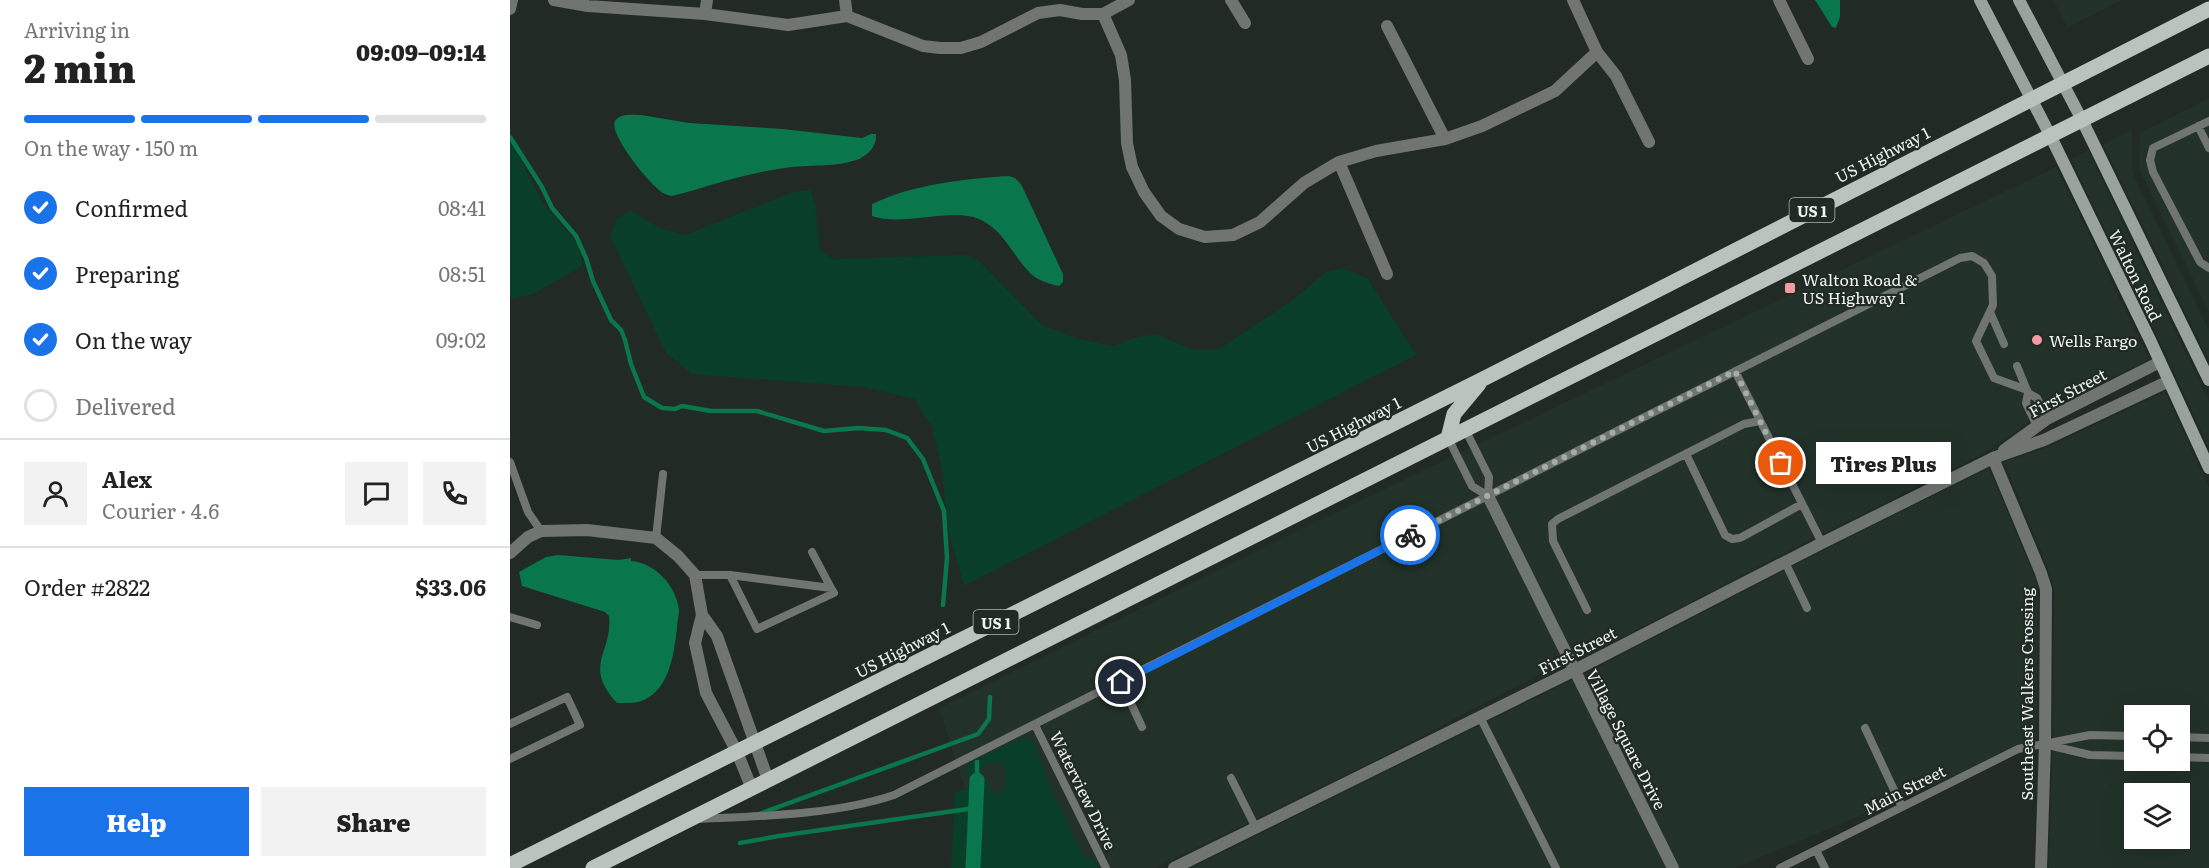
<!DOCTYPE html>
<html lang="en">
<head>
<meta charset="utf-8">
<style>
	body { margin:0; font-family:Literata,serif; background:#f2f2f2; color:#222; height:100vh; display:flex; flex-direction:column; font-size:22px; white-space:nowrap }
	* { box-sizing:border-box; margin:0 }
	p { font-size:20px; color:#767676 }
	.icon { flex:none; width:33px; height:33px; fill:none; stroke:currentColor; stroke-width:2; stroke-linecap:round; stroke-linejoin:round }
	.map { position:relative; flex:1; overflow:hidden }
	.panel { display:flex; flex-direction:column; background:#fff; width:510px }
	.panel>* { flex:none }
	.tools { position:absolute; left:1614px; top:705px; display:grid; gap:12px }
	.tools a { display:grid; place-items:center; width:66px; height:66px; border-radius:0px; background:#fff; box-shadow:0 6px 24px #0002; font-size:30px }
	.pin { position:absolute; display:grid; place-items:center; width:51px; height:51px; color:#fff; margin:-26px; border:3px solid #fff; border-radius:50%; box-shadow:0 2px 6px #0007 }
	.courier { position:absolute; display:grid; place-items:center; width:60px; height:60px; margin:-30px; border:4px solid #1a73e8; border-radius:50%; background:#fff; color:#222; box-shadow:0 2px 8px #0007 }
	.bubble { position:absolute; height:42px; border-radius:0px; background:#fff; box-shadow:0 6px 24px #0002; font-size:20px; font-weight:800; line-height:42px; text-align:center }
	.headline em { font-style:normal; font-weight:800 }
	.headline div { display:flex; flex-direction:column-reverse }
	.headline { display:flex; align-items:center; justify-content:space-between; height:102px; padding:0 24px }
	h1 { font-size:39px; font-weight:800; line-height:45px }
	.bar { display:grid; grid-template-columns:repeat(4,1fr); gap:9px 6px; align-content:center; height:72px; padding:0 24px }
	.bar i { height:8px; border-radius:4px; background:#e0e0e0 }
	.bar .on { background:#1a73e8 }
	.bar p { grid-column:span 4 }
	.line { display:flex; align-items:center; gap:15px; padding:0 24px; border-top:2px solid #e0e0e0 }
	.line div { flex:1 }
	.round { display:grid; place-items:center; flex:none; width:63px; height:63px; border-radius:0px; background:#f2f2f2 }
	ol { padding:0 24px; list-style:none }
	li { display:flex; align-items:center; gap:18px; height:66px }
	li p { margin-inline-start:auto }
	li .icon { padding:6px; border-radius:50%; background:#1a73e8; color:#fff; stroke-width:4 }
	li:last-child { color:#767676 }
	li i { width:33px; height:33px; border:3px solid #e0e0e0; border-radius:50% }
	.action { display:flex; gap:12px; margin-top:auto; padding:12px 24px }
	.action a { flex:1; height:69px; border-radius:0px; background:#1a73e8; color:#fff; font-size:24px; font-weight:800; line-height:69px; text-align:center }
	.action a+a { background:#f2f2f2; color:#222 }
	main { display:flex; flex:1; min-height:0 }
	.map>svg:first-child { display:block }
	.built { fill:#223229; fill-rule:evenodd }
	.green { fill:#093f28 }
	.water { fill:#09764c }
	.lines { fill:none; stroke-linecap:round; stroke-linejoin:round }
	.stream { stroke:#09764c; stroke-width:4.5 }
	.canal { stroke:#09764c; stroke-width:15 }
	.service { stroke:#707572; stroke-width:8 }
	.minor { stroke:#707572; stroke-width:12 }
	.secondary { stroke:#9aa29d; stroke-width:12 }
	.primary { stroke:#bac4bd; stroke-width:15 }
	.done { stroke:#a6ada9; stroke-width:6; stroke-dasharray:0 10.8 }
	.route { stroke:#1a73e8; stroke-width:8 }
	.poi-dot { fill:#f49aa1; stroke:#212a25; stroke-width:2 }
	.labels { text-anchor:middle; dominant-baseline:central; stroke-width:4.5; stroke-linejoin:round; paint-order:stroke }
	.shield { fill:#212a25; stroke:#b0b7b3; stroke-width:1.5 }
	.shield-label { font-size:15px; font-weight:bold; fill:#eef4f0 }
	.street-label { font-size:16px; fill:#eef4f0; stroke:#212a25 }
	.poi-label { font-size:16px; fill:#eef4f0; stroke:#212a25; text-anchor:start }
</style>
</head>
<body>
<main>
<section class="panel">
<div class="headline"><div><h1>2 min</h1><p>Arriving in</p></div><em>09:09–09:14</em></div>
<div class="bar"><i class="on"></i><i class="on"></i><i class="on"></i><i></i><p>On the way · 150 m</p></div>
<ol>
<li><svg class="icon" aria-label="check" viewBox="0 0 24 24"><path d="M5 12l5 5 9-10"/></svg>Confirmed<p>08:41</p></li>
<li><svg class="icon" aria-label="check" viewBox="0 0 24 24"><path d="M5 12l5 5 9-10"/></svg>Preparing<p>08:51</p></li>
<li><svg class="icon" aria-label="check" viewBox="0 0 24 24"><path d="M5 12l5 5 9-10"/></svg>On the way<p>09:02</p></li>
<li><i></i>Delivered</li>
</ol>
<div class="line" style="height:108px"><a class="round"><svg class="icon" aria-label="person" viewBox="0 0 24 24"><circle cx="12" cy="8" r="4"/><path d="M4 21q1-7 8-7t8 7"/></svg></a><div><b>Alex</b><p>Courier · 4.6</p></div><a class="round"><svg class="icon" aria-label="chat" viewBox="0 0 24 24"><path d="M4 5h16v11H9l-5 4z"/></svg></a><a class="round"><svg class="icon" aria-label="phone" viewBox="0 0 24 24"><path d="M5 4h4l2 5-3 2q2 4 5 5l2-3 5 2v4C11 20 4 13 5 4z"/></svg></a></div>
<div class="line" style="height:78px"><div>Order #2822</div><b>$33.06</b></div>
<div class="action"><a>Help</a><a>Share</a></div>
</section>
<div class="map">
<svg width="1699" height="868" viewBox="0 0 1699 868">
	<rect width="100%" height="100%" fill="#212a25"/>
	<path class="built" d="M1543 0H1613L1558 27Z
		M1699 98V312L1629 169 1630 133Z
		M1622 130V172L1699 330V361L1593 144Z
		M1578 151 1699 401V449L1661 365 1561 159Z
		M1546 167 1639 359 1533 413 1473 454 1308 536 1070 659 1068 654 884 751 646 868H474L480 781 455 789 429 708 810 520Z
		M1655 392 1699 488V868H1539L1543 744 1544 587 1539 570 1494 462 1538 447ZM1624 716H1670V760H1624ZM1624 794H1670V838H1624Z
		M1479 468 1524 575 1528 590 1526 742 1225 868H681L1076 673 1316 549Z"/>
	<path class="green" d="M0 138 32 202 69 246 72 266 23 294 0 299Z
		M300 190 305 204 310 250 323 259 455 255 468 260 532 325 569 339 604 346 624 338 646 334 683 350 709 349 780 302 816 272 833 268 857 278 906 355 454 586 439 533 432 469 422 427 405 399 353 387 182 374 156 353 100 236 107 219 120 210 150 228 175 235 283 192Z
		M512 738 521 740 525 746 537 780 573 856 585 861 588 868H441L445 793 480 781V790L490 795C498 783 498 775 492 762H481L457 776 455 765Z"/>
	<path class="water" d="M1305 0H1330V17L1326 28 1322 27Z
		M131 115 179 123 273 129 352 138 361 134H366C367 146 359 154 349 159 326 168 299 164 275 168 236 173 200 186 162 196 159 195 156 195 153 193 141 186 98 134 105 121 110 113 123 115 131 115Z
		M499 176 505 178 511 184 553 274V282L549 286C539 284 527 280 520 273 502 255 494 230 469 219 441 207 393 227 362 216V204C404 184 453 179 499 176Z
		M48 555 109 560 121 558V561C145 563 166 585 169 610 169 616 167 622 167 628 164 653 160 688 134 700 125 704 116 703 107 703 72 665 103 653 99 616L95 612 12 586 9 572 36 557Z"/>
	<g class="lines">
		<path class="stream" d="M0 137 32 187 42 208 66 236 76 258 83 281 101 320 111 330 115 340 121 364 134 397 152 408 165 409 172 406 201 411H247L314 431 348 428 376 430 397 438 413 459 434 511 437 558 433 605
			M467 780V762
			M249 814 468 734 479 719 480 697
			M230 843 269 836 465 808"/>
		<path class="canal" d="M463 868 467 780"/>
		<path class="service" d="M1699 121 1643 148 1640 160 1643 172 1690 262 1699 268
			M1688 126 1699 148
			M1480 312 1494 344
			M1507 366 1518 393 1527 398 1537 419
			M1225 371 1312 543
			M1518 393 1516 403 1527 426
			M955 429 979 477 978 496
			M938 438 962 486 978 496
			M1176 454 1215 535 1222 539 1230 538 1292 504
			M0 462 18 512 31 531
			M146 538 153 474
			M302 552 321 588
			M1275 562 1297 608
			M185 575H220L321 588 324 593 247 629 220 575
			M1077 610 1043 541 1042 524 1048 519 1234 424 1250 421
			M0 617 27 625
			M611 682 632 727
			M970 717 1046 868
			M0 724 57 697 70 725 0 759
			M525 725 596 868
			M1355 728 1392 807
			M1670 737 1699 738
			M1538 745 1580 755 1624 756
			M1670 757 1699 758
			M721 778 746 828
			M189 819C252 816 324 815 384 795L1450 258 1462 256 1474 263 1482 276 1483 305 1466 341 1484 378 1517 390
			M1306 850 1315 868
			M1270 868 1508 749 1580 735 1624 736"/>
		<path class="minor" d="M44 0 78 6 195 14 278 25 337 16
			M335 0 337 16 413 46 430 48H451L471 42 528 13 550 10 572 14H593L619 0
			M721 0 735 23
			M1063 0 1087 52 1106 76 1139 142
			M1269 0 1298 59
			M0 9 2 0
			M195 14 197 0
			M593 14 611 55 615 80 617 143 622 167 634 192 651 216 669 229 695 237 723 235 750 222 794 183 829 162 866 151 935 139 972 126 1045 91 1087 52
			M877 26 935 139
			M829 162 877 274
			M1494 450 1537 419 1650 362
			M1483 458 1531 573 1536 589 1535 744 1531 868
			M978 496 1163 868
			M0 553 18 537 31 531 77 530 146 538 168 556 185 575 192 615 185 643 196 693 227 752 242 789
			M192 615 207 636 258 780
			M664 868 1065 670 1312 543 1483 458 1534 440 1659 381"/>
		<path class="secondary" d="M1470 0 1540 135 1641 342 1699 468
			M1509 0 1572 120 1699 380"/>
		<path class="primary" d="M938 438 944 414 969 384
			M0 865 973 379 1699 9
			M83 868 1699 56"/>
	</g>
	<g class="lines">
		<path class="done" d="M900 535 1225 371 1271 463"/>
		<path class="route" d="M611 682 900 535"/>
	</g>
	<g class="poi-dot">
		<rect x="1274" y="282" width="12" height="12" rx="3"/>
		<circle cx="1527" cy="340" r="6"/>
	</g>
	<g class="labels">
		<g class="shield">
			<rect x="1279.5" y="198" width="45" height="24" rx="4.5"/>
			<rect x="463.5" y="610" width="45" height="24" rx="4.5"/>
		</g>
		<g class="shield-label">
			<text x="1302" y="210">US 1</text>
			<text x="486" y="622">US 1</text>
		</g>
		<g class="street-label">
			<text transform="translate(1372 154) rotate(-27)">US Highway 1</text>
			<text transform="translate(1626 275) rotate(64)">Walton Road</text>
			<text transform="translate(1557 392) rotate(-28)">First Street</text>
			<text transform="translate(843 424) rotate(-27)">US Highway 1</text>
			<text transform="translate(392 649) rotate(-27)">US Highway 1</text>
			<text transform="translate(1067 650) rotate(-27)">First Street</text>
			<text transform="translate(1516 694) rotate(-90)">Southeast Walkers Crossing</text>
			<text transform="translate(1117 739) rotate(63)">Village Square Drive</text>
			<text transform="translate(1394 789) rotate(-27)">Main Street</text>
			<text transform="translate(574 790) rotate(64)">Waterview Drive</text>
		</g>
		<g class="poi-label">
			<text x="1292" y="279">Walton Road &amp;<tspan x="1292" dy="18">US Highway 1</tspan></text>
			<text x="1539" y="340">Wells Fargo</text>
		</g>
	</g>
</svg>
<div class="tools">
<a><svg class="icon" aria-label="locate" viewBox="0 0 24 24"><circle cx="12" cy="12" r="6"/><path d="M12 2v4M12 18v4M2 12h4M18 12h4"/></svg></a>
<a><svg class="icon" aria-label="layers" viewBox="0 0 24 24"><path d="M12 4l9 5-9 5-9-5zM3 14l9 5 9-5"/></svg></a>
</div>
<div class="pin" style="left:1271px;top:463px;background:#ea580c"><svg class="icon" aria-label="bag" viewBox="0 0 24 24"><path d="M5 8h14l-1 12H6zM9 8a3 3 0 0 1 6 0"/></svg></div>
<div class="pin" style="left:611px;top:682px;background:#1f2937"><svg class="icon" aria-label="home" viewBox="0 0 24 24"><path d="M3 11l9-7 9 7M6 9v11h12V9"/></svg></div>
<div class="courier" style="left:900px;top:535px"><svg class="icon" aria-label="bike" viewBox="0 0 24 24"><circle cx="6" cy="16" r="4"/><circle cx="18" cy="16" r="4"/><path d="M6 16l4-8h5l3 8M10 8l3 8H6M13 5h3"/></svg></div>
<div class="bubble" style="left:1306px;top:442px;width:135px">Tires Plus</div>
</div>
</main>
</body>
</html>
